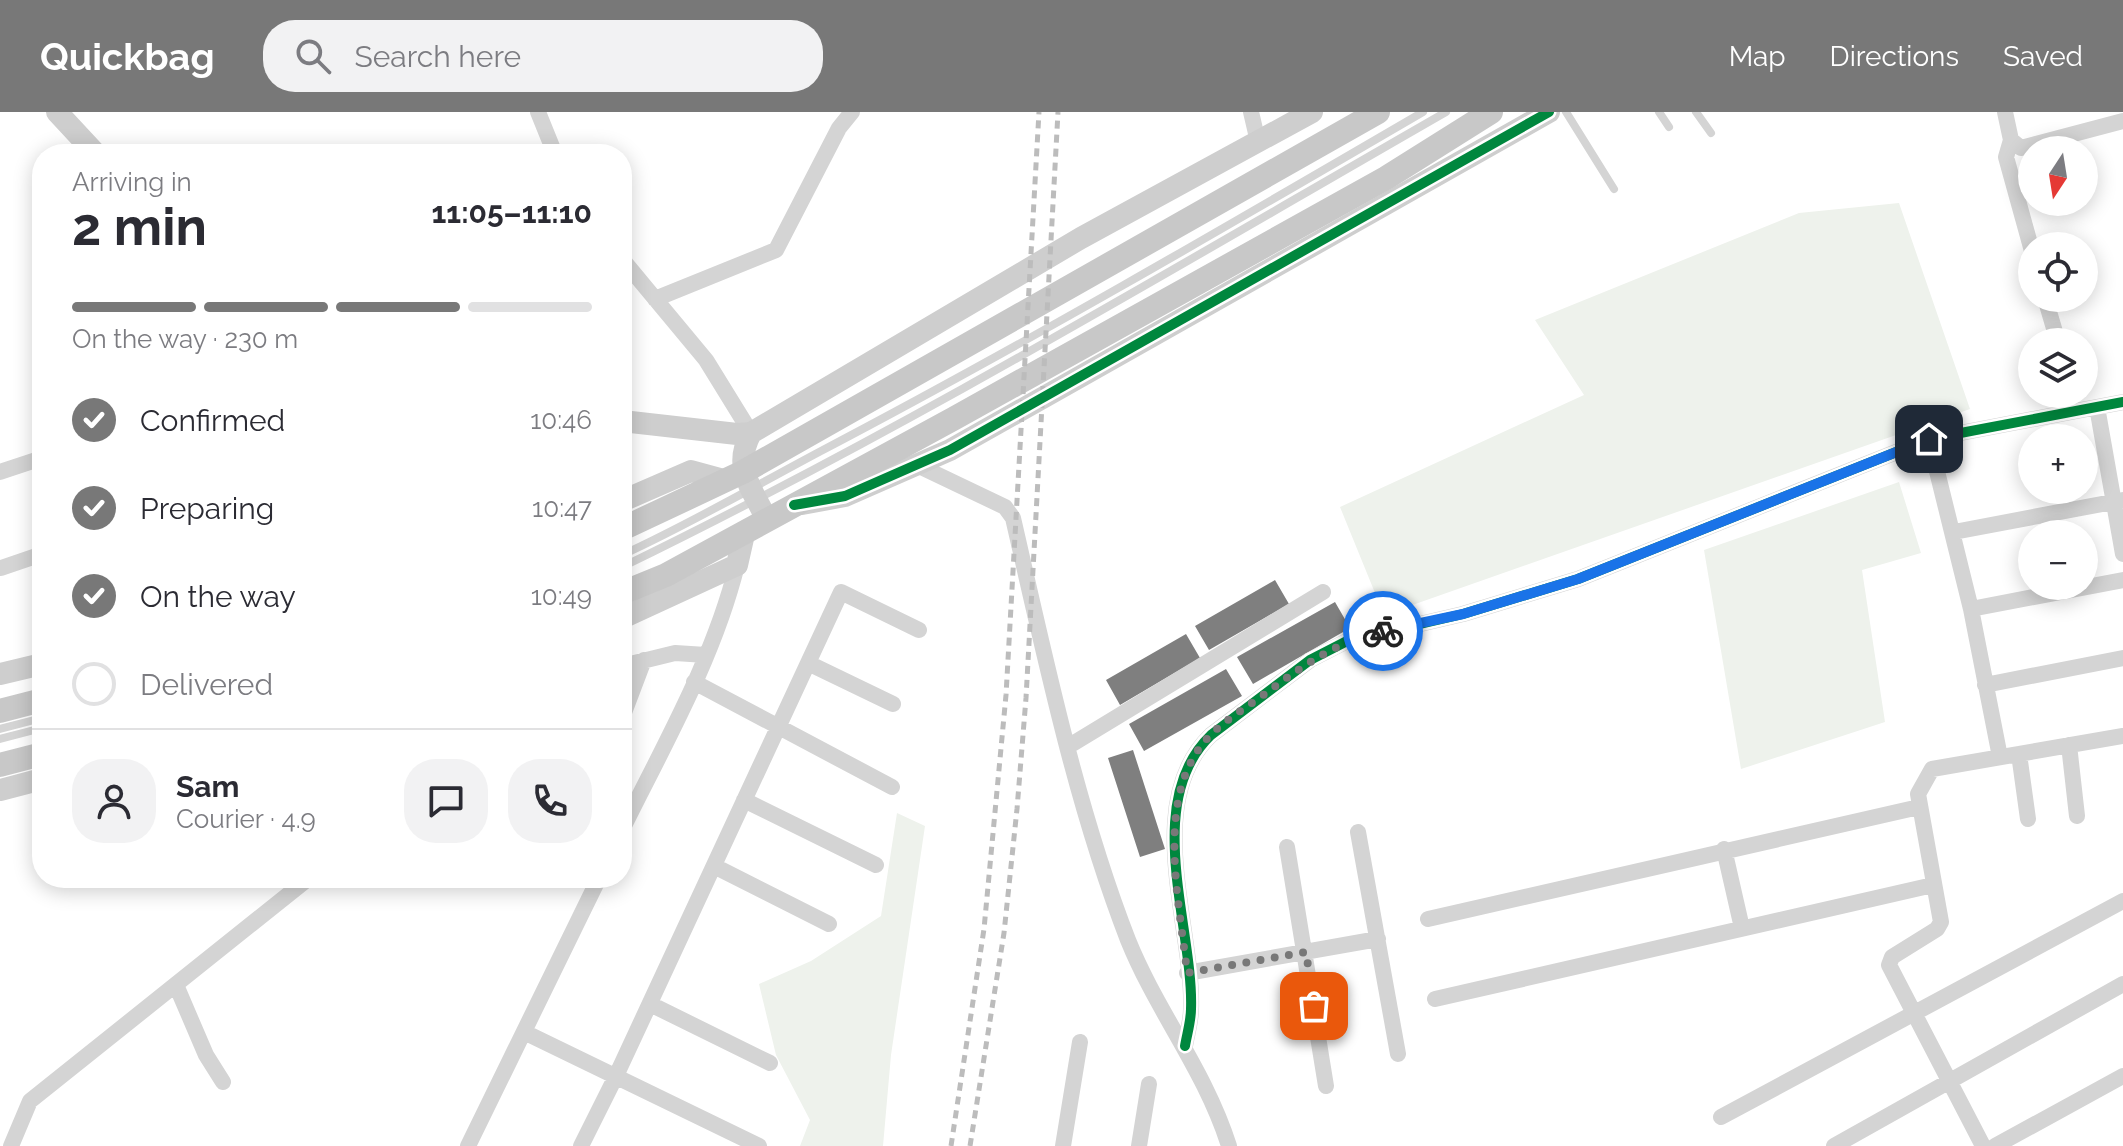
<!DOCTYPE html>
<html lang="en">
<head>
<meta charset="utf-8">
<style>
	body { margin:0; font-family:Raleway,sans-serif; background:#f2f2f3; color:#2b2b33; height:100vh; display:flex; flex-direction:column; font-size:30px; white-space:nowrap }
	* { box-sizing:border-box; margin:0 }
	p { font-size:26px; color:#7c7c81 }
	.icon { flex:none; width:44px; height:44px; fill:none; stroke:currentColor; stroke-width:2; stroke-linecap:round; stroke-linejoin:round }
	.map { position:relative; flex:1; overflow:hidden }
	.sheet { position:absolute; left:32px; top:32px; width:600px; height:744px; display:flex; flex-direction:column; background:#fff; border-radius:32px; box-shadow:0 4px 20px #0003 }
	.sheet>* { flex:none }
	.needle { width:52px; rotate:192deg }
	.fabs { position:absolute; left:2018px; top:24px; display:grid; gap:16px }
	.fabs a { display:grid; place-items:center; width:80px; height:80px; border-radius:50%; background:#fff; box-shadow:0 4px 20px #0003; font-size:40px }
	.pin { position:absolute; display:grid; place-items:center; width:68px; height:68px; color:#fff; margin:-34px; border-radius:16px; box-shadow:0 4px 12px #0006 }
	.courier { position:absolute; display:grid; place-items:center; width:80px; height:80px; margin:-40px; border:6px solid #1a73e8; border-radius:50%; background:#fff; color:#222; box-shadow:0 2px 10px #0007 }
	.overview em { font-style:normal; font-weight:700 }
	.overview div { display:flex; flex-direction:column-reverse }
	.overview { display:flex; align-items:center; justify-content:space-between; height:136px; padding:0 40px }
	h1 { font-size:52px; font-weight:700; line-height:60px }
	.bar { display:grid; grid-template-columns:repeat(4,1fr); gap:12px 8px; align-content:center; height:96px; padding:0 40px }
	.bar i { height:10px; border-radius:6px; background:#e1e1e2 }
	.bar .active { background:#787878 }
	.bar p { grid-column:span 4 }
	.line { display:flex; align-items:center; gap:20px; padding:0 40px; border-top:2px solid #e1e1e2 }
	.line div { flex:1 }
	.round { display:grid; place-items:center; flex:none; width:84px; height:84px; border-radius:32px; background:#f2f2f3 }
	ol { padding:0 40px; list-style:none }
	li { display:flex; align-items:center; gap:24px; height:88px }
	li p { margin-inline-start:auto }
	li .icon { padding:8px; border-radius:50%; background:#787878; color:#fff; stroke-width:4 }
	li:last-child { color:#7c7c81 }
	li i { width:44px; height:44px; border:4px solid #e1e1e2; border-radius:50% }
	header { display:flex; align-items:center; gap:48px; box-sizing:border-box; height:112px; padding:0 40px; background:#787878; color:#fff }
	header strong { font-size:38px }
	nav { display:flex; gap:44px; margin-inline-start:auto; font-size:28px }
	.search { width:560px; height:72px; background:#f2f2f3; display:flex; align-items:center; gap:20px; box-sizing:border-box; padding:0 28px; border-radius:32px; color:#7c7c81; font-size:30px }
	.map>svg:first-child { display:block }
	.green { fill:#eef2ec }
	.building { fill:#7f7f7f }
	.lines { fill:none; stroke-linecap:round; stroke-linejoin:round }
	.lane { stroke:#d4d4d4; stroke-width:8 }
	.street { stroke:#d4d4d4; stroke-width:16 }
	.secondary { stroke:#cecece; stroke-width:22 }
	.primary { stroke:#c8c8c8; stroke-width:24 }
	.rail { stroke:#bcbcbc; stroke-width:5; stroke-dasharray:8 6; stroke-linecap:butt }
	.cycleway-casing { stroke:#fff; stroke-width:15 }
	.cycleway { stroke:#00873e; stroke-width:10 }
	.done { stroke:#787878; stroke-width:8; stroke-dasharray:0 14.4 }
	.route { stroke:#1a73e8; stroke-width:10 }
</style>
</head>
<body>
<header>
<strong>Quickbag</strong>
<div class="search"><svg class="icon" aria-label="search" viewBox="0 0 24 24"><circle cx="10" cy="10" r="6"/><path d="M15 15l6 6"/></svg>Search here</div>
<nav><a>Map</a><a>Directions</a><a>Saved</a></nav>
</header>
<div class="map">
<svg width="2123" height="1034" viewBox="0 0 2123 1034">
	<rect width="100%" height="100%" fill="#fff"/>
	<path class="green" d="M1899 91 1970 297 1384 503 1340 395 1584 283 1535 208 1799 101Z
		M1899 370 1921 441 1862 458 1885 610 1741 657 1704 438Z
		M897 701 925 714 891 943 883 1034H800L810 1008 776 943 759 872 811 849 881 804Z"/>
	<path class="building" d="M1275 468 1289 492 1209 538 1195 514Z
		M1335 490 1350 516 1253 572 1237 545Z
		M1186 522 1200 546 1120 593 1106 568Z
		M1226 557 1242 584 1144 639 1129 612Z
		M1133 638 1165 737 1140 745 1108 646Z"/>
	<g class="lines">
		<path class="lane" d="M1566 0 1614 77
			M1659 0 1669 15
			M1696 0 1711 21
			M622 443C690 412 755 374 821 339 1025 232 1224 116 1423 0
			M622 455C904 318 1174 156 1446 0
			M0 617 42 606
			M0 627 42 616"/>
		<path class="street" d="M538 0 555 42
			M1251 0 1258 30
			M2005 0 2011 28 2021 36 2123 9
			M2011 28 2006 45 2032 139
			M622 147 706 248 751 321
			M2045 186 2058 230
			M655 187 776 138 839 16 852 0
			M2097 295 2123 442
			M1929 327 1971 497 2000 645
			M917 353 1005 395 1013 406C1045 545 1076 694 1128 828 1157 900 1205 958 1229 1034
			M0 360 42 346
			M1954 420 2123 388
			M1 456 42 442
			M1971 497 2123 468
			M808 551 893 592
			M622 554 675 541 706 543
			M694 570 892 675
			M1985 573 2123 546
			M622 606 644 548
			M2069 633 2077 704
			M1069 634 1323 480
			M2019 642 2028 707
			M744 688 876 753
			M622 718C664 633 714 546 737 453
			M1358 720 1398 942
			M1287 735 1326 974
			M1724 737 1742 816
			M714 754 829 812
			M1428 807 1919 695
			M1187 861 1378 827
			M176 873 206 943 223 970
			M1435 887 1933 773
			M650 892 770 951
			M524 920 759 1034
			M1185 934C1187 922 1191 909 1191 897 1194 817 1141 690 1211 623L1310 548 1347 529 1463 502 1578 467 1929 327 2123 290
			M1721 1005 2123 789
			M11 1034 30 989 309 766
			M468 1034 599 766
			M581 1034 616 964 841 480 919 518
			M1063 1034 1080 930
			M1139 1034 1149 972
			M1834 1034 2123 872
			M1983 1034 1889 853 1892 845 1937 817 1941 810 1918 682 1932 657 2123 624
			M1995 1034 2123 964"/>
		<path class="secondary" d="M57 0 96 42
			M622 309 737 322 751 321
			M622 389 691 359 724 368
			M802 392 845 384 950 338 1549 0
			M767 408C752 376 732 356 751 321L1081 126 1312 0
			M622 506 737 453 744 422
			M0 562 42 552
			M0 678 42 667"/>
		<path class="primary" d="M622 417 743 360 1378 0
			M622 481 666 463 953 307 1386 66 1491 0
			M0 599 42 588
			M0 653 42 642"/>
		<path class="rail" d="M951 1034 984 817 1006 583 1039 0
			M970 1034 1004 821 1017 697 1026 586 1058 0"/>
		<defs>
			<path id="cycleway" d="M794 393 845 384 950 338 1549 0
				M1185 934C1187 922 1191 909 1191 897 1194 817 1141 690 1211 623L1310 548 1347 529 1463 502 1578 467 1929 327 2123 290"/>
		</defs>
		<use href="#cycleway" class="cycleway-casing"/>
		<use href="#cycleway" class="cycleway"/>
	</g>
	<g class="lines">
		<path class="done" d="M1314 894 1306 840 1187 861C1180 791 1155 690 1204 630 1220 611 1246 596 1266 581 1303 554 1337 529 1383 519"/>
		<path class="route" d="M1383 519 1463 502 1578 467 1929 327"/>
	</g>
</svg>
<div class="fabs">
<a><svg class="needle" viewBox="-14 -14 28 28"><path d="M0-13l5 13h-10z" fill="#e53935"/><path d="M0 13l5-13h-10z" fill="#7c7c81"/></svg></a>
<a><svg class="icon" aria-label="locate" viewBox="0 0 24 24"><circle cx="12" cy="12" r="6"/><path d="M12 2v4M12 18v4M2 12h4M18 12h4"/></svg></a>
<a><svg class="icon" aria-label="layers" viewBox="0 0 24 24"><path d="M12 4l9 5-9 5-9-5zM3 14l9 5 9-5"/></svg></a>
<a>+</a>
<a>−</a>
</div>
<div class="pin" style="left:1314px;top:894px;background:#ea580c"><svg class="icon" aria-label="bag" viewBox="0 0 24 24"><path d="M5 8h14l-1 12H6zM9 8a3 3 0 0 1 6 0"/></svg></div>
<div class="pin" style="left:1929px;top:327px;background:#1f2937"><svg class="icon" aria-label="home" viewBox="0 0 24 24"><path d="M3 11l9-7 9 7M6 9v11h12V9"/></svg></div>
<div class="courier" style="left:1383px;top:519px"><svg class="icon" aria-label="bike" viewBox="0 0 24 24"><circle cx="6" cy="16" r="4"/><circle cx="18" cy="16" r="4"/><path d="M6 16l4-8h5l3 8M10 8l3 8H6M13 5h3"/></svg></div>
<section class="sheet">
<div class="overview"><div><h1>2 min</h1><p>Arriving in</p></div><em>11:05–11:10</em></div>
<div class="bar"><i class="active"></i><i class="active"></i><i class="active"></i><i></i><p>On the way · 230 m</p></div>
<ol>
<li><svg class="icon" aria-label="check" viewBox="0 0 24 24"><path d="M5 12l5 5 9-10"/></svg>Confirmed<p>10:46</p></li>
<li><svg class="icon" aria-label="check" viewBox="0 0 24 24"><path d="M5 12l5 5 9-10"/></svg>Preparing<p>10:47</p></li>
<li><svg class="icon" aria-label="check" viewBox="0 0 24 24"><path d="M5 12l5 5 9-10"/></svg>On the way<p>10:49</p></li>
<li><i></i>Delivered</li>
</ol>
<div class="line" style="height:144px"><a class="round"><svg class="icon" aria-label="person" viewBox="0 0 24 24"><circle cx="12" cy="8" r="4"/><path d="M4 21q1-7 8-7t8 7"/></svg></a><div><b>Sam</b><p>Courier · 4.9</p></div><a class="round"><svg class="icon" aria-label="chat" viewBox="0 0 24 24"><path d="M4 5h16v11H9l-5 4z"/></svg></a><a class="round"><svg class="icon" aria-label="phone" viewBox="0 0 24 24"><path d="M5 4h4l2 5-3 2q2 4 5 5l2-3 5 2v4C11 20 4 13 5 4z"/></svg></a></div>
</section>
</div>
</body>
</html>
